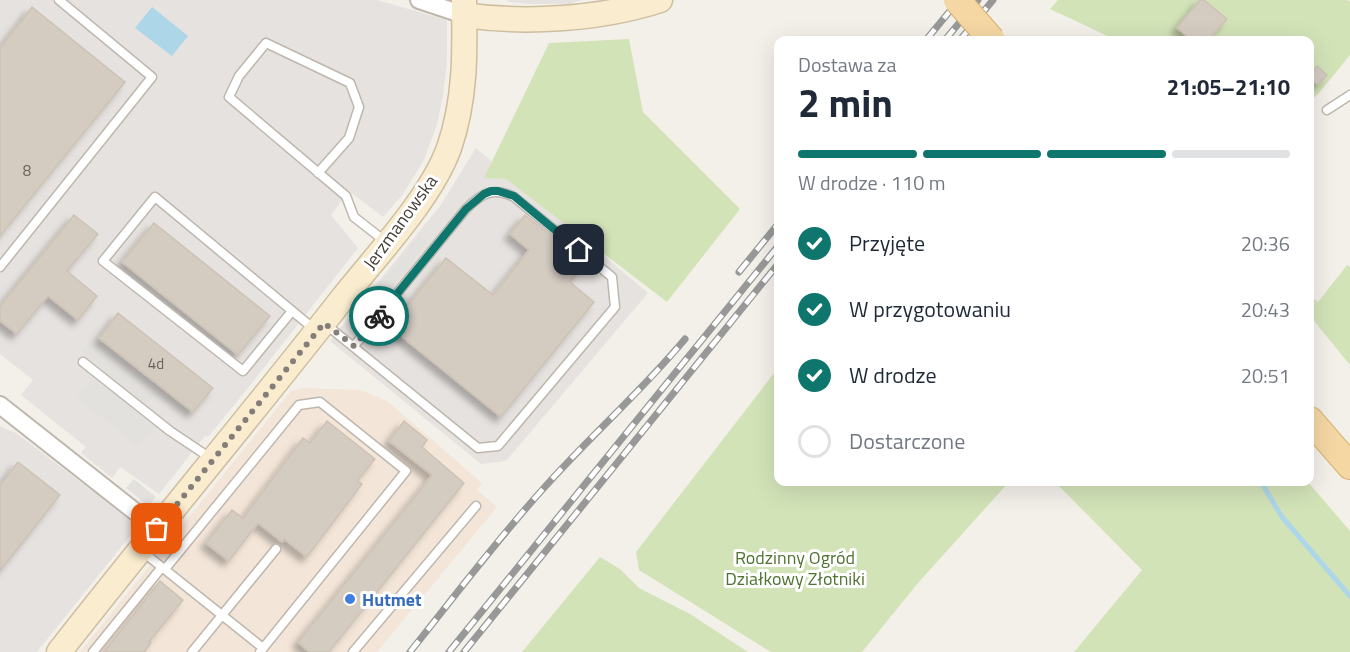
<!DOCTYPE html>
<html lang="pl">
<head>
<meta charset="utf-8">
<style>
	body { margin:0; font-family:"Titillium Web",sans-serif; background:#f6f6f7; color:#1f2937; height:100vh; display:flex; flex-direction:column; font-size:22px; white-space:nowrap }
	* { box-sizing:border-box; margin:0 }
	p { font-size:20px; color:#747a83 }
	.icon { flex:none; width:33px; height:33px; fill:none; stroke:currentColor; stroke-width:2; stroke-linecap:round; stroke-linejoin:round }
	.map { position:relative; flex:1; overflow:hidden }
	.sheet { position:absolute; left:774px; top:36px; width:540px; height:450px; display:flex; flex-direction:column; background:#fff; border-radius:12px; box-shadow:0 6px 24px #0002 }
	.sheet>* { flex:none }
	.pin { position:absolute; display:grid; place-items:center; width:51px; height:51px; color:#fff; margin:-26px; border-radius:12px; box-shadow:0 3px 9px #0006 }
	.courier { position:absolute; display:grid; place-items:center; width:60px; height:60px; margin:-30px; border:4px solid #0f766e; border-radius:50%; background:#fff; color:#222; box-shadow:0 2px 8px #0007 }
	.head em { font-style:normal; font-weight:700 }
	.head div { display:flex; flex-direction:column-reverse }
	.head { display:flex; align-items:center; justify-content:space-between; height:102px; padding:0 24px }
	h1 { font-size:39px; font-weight:700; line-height:45px }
	.bar { display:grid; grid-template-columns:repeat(4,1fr); gap:9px 6px; align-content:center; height:72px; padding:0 24px }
	.bar i { height:8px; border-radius:4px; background:#e0e1e3 }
	.bar .active { background:#0f766e }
	.bar p { grid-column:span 4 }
	ol { padding:0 24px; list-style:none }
	li { display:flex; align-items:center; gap:18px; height:66px }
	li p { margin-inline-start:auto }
	li .icon { padding:6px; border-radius:50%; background:#0f766e; color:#fff; stroke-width:4 }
	li:last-child { color:#747a83 }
	li i { width:33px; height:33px; border:3px solid #e0e1e3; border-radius:50% }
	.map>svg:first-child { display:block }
	.commercial { fill:#f3e5d8 }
	.industrial { fill:#e6e2df }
	.green { fill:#d3e3b8 }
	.parking { fill:#e3e1de }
	.water { fill:#aed6e9 }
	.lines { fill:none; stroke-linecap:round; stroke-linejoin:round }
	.stream { stroke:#aed6e9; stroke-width:5 }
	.building { fill:#d4cbc1; stroke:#cec2b5; stroke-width:1.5; filter:url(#shadow) }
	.lane-casing { stroke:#beb7ae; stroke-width:11 }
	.street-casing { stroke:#beb7ae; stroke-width:20 }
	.secondary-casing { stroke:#cebe9f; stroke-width:27 }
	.primary-casing { stroke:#d8b274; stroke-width:28 }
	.lane { stroke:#fff; stroke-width:8 }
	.street { stroke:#fff; stroke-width:16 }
	.secondary { stroke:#f9eccf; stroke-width:24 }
	.primary { stroke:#f4d7a3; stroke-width:26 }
	.rail-casing { stroke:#989898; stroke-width:7 }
	.rail { stroke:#fff; stroke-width:4.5; stroke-dasharray:14; stroke-linecap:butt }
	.primary-bridge-casing { stroke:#d8b274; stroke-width:28; stroke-linecap:butt }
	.primary-bridge { stroke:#f4d7a3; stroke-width:26 }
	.done { stroke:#837e77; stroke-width:6; stroke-dasharray:0 10.8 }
	.route { stroke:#0f766e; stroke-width:8 }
	.shop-dot { fill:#3f7fe0; stroke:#fff; stroke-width:2 }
	.labels { text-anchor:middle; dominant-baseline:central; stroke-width:6; stroke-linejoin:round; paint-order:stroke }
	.number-label { font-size:15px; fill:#6a635b }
	.street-label { font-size:18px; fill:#474039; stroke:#fff }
	.park-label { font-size:18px; fill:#507332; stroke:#fff }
	.shop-label { font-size:18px; font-weight:bold; fill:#366cbe; stroke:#fff; text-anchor:start }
</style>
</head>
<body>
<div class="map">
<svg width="1350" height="652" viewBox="0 0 1350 652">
	<defs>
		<filter id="shadow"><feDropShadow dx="-5.5" dy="5.5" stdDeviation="3" flood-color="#0004"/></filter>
	</defs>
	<rect width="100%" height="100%" fill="#f3f0ea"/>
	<path class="commercial" d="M303 388 361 390 387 401 482 483 477 490 497 507 377 652H80L291 391Z"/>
	<path class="industrial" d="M0 0H377L447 20V61L443 96 437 124 424 160 403 194 383 217 349 191 331 215 358 248 244 393 208 437 205 436 159 494 120 467 112 478 81 453 86 447 21 395 33 380 0 354Z
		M507 0H582L569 4H532L509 2Z
		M476 148 648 293 506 461 481 464 330 341 440 206Z
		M0 426 16 433 95 493 131 522 134 531 37 652H0Z"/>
	<path class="green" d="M1058 0H1348L1350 2V55L1319 93 1310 102V40H1116L1050 9Z
		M629 39 643 112 740 209 667 302 506 179 484 178 549 43Z
		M1347 265 1350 267V365L1310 316V296L1318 302Z
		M778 368V482H1009L918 583 862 652H771L639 570 636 552Z
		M1055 482H1308L1350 531V652H1074L1142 570Z
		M600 557 620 569 639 588 690 614 748 652H522Z"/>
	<path class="parking" d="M419 236 428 243 363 322 354 314Z
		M89 342 155 394 147 404 164 417 139 448 77 398 101 368 81 351Z
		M134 479 156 497 148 506 126 488Z"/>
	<path class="water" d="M152 7 188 36 172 56 135 28Z"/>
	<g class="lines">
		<path class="stream" d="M1261 482 1282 517 1350 596"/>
	</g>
	<path class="building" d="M1200 0H1204L1227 19 1208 40H1192L1177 28Z
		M32 7 125 82 0 236V48Z
		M1317 66 1327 75 1318 85 1310 78V75Z
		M74 215 98 234 67 271 97 296 78 320 48 296 17 334 0 321V306Z
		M525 215 585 263 570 282 594 302 501 417 396 332 409 315 404 310 446 258 493 295 529 250 510 234Z
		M154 223 270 316 238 355 122 262Z
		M118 313 213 388 193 412 99 338Z
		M327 421 375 459 357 481 362 484 307 557 284 539 282 542 258 523 229 561 206 543 232 510 243 518 303 438 310 443Z
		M404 421 427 440 422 447 464 483 329 652H309L298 642 432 475 389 441Z
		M18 462 60 495 0 571V485Z
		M160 581 183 600 149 642 151 643 144 652H104Z"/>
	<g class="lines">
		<defs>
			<path id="lane" d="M1327 110 1350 95
				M318 173 349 138 359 107 350 83 266 43 239 76 229 97 346 196 354 217 386 242
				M0 267 152 77 59 0
				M292 311 243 371 103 261 155 197 314 329
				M324 323 478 448 498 446 615 307 612 277 514 197C493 186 481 194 466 209L354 346
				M83 362 170 431 212 459
				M143 552 263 648
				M165 569 299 405 320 402 406 471 260 652
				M93 652 162 567
				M192 652 276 549
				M353 652 476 506"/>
			<path id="street" d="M419 0 464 15
				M0 405 157 529"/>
			<path id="secondary" d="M464 15C525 24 602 19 660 0
				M59 652C152 533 249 418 342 299 376 256 431 198 449 148 466 99 465 51 464 0"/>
			<path id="primary" d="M1310 420 1350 466"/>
		</defs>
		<use href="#lane" class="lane-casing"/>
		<use href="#street" class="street-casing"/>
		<use href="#secondary" class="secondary-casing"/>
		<use href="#primary" class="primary-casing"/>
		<use href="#lane" class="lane"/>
		<use href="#street" class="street"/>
		<use href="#secondary" class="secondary"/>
		<use href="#primary" class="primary"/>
		<defs>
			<path id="rail" d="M926 40 959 0
				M945 40 978 0
				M960 40 993 0
				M739 272 778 224
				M410 652C454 597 496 541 543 489 589 437 641 392 685 339
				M449 652 778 246
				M464 652 778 264"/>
		</defs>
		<use href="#rail" class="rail-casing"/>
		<use href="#rail" class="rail"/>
		<defs>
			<path id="primary-bridge" d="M957 0 992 40"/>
		</defs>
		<use href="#primary-bridge" class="primary-bridge-casing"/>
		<use href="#primary-bridge" class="primary-bridge"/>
	</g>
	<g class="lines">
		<path class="done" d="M157 529 324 323 354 346 379 316"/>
		<path class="route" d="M379 316 466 209 484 194 491 191H498L514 196 579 250"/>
	</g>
	<circle class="shop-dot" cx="350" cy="599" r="6"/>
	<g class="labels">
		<g class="number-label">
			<text x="27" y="170">8</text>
			<text x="156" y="363">4d</text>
		</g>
		<g class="street-label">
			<text transform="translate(400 222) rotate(-54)">Jerzmanowska</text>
		</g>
		<g class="park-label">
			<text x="795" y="557">Rodzinny Ogród<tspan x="795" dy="21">Działkowy Złotniki</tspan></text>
		</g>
		<g class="shop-label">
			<text x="362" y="599">Hutmet</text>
		</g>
	</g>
</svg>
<div class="pin" style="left:157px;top:529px;background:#ea580c"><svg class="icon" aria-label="bag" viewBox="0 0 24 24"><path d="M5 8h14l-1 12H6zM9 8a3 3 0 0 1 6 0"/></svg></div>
<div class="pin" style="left:579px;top:250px;background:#1f2937"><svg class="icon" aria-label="home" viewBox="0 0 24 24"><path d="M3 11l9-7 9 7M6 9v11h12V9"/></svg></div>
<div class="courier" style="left:379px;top:316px"><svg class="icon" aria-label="bike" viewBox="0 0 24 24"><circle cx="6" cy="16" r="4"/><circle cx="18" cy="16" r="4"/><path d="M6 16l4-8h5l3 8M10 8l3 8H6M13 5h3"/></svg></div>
<section class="sheet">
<div class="head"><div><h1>2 min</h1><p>Dostawa za</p></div><em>21:05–21:10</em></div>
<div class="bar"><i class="active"></i><i class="active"></i><i class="active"></i><i></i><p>W drodze · 110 m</p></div>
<ol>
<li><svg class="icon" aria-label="check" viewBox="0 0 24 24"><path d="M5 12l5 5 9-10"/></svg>Przyjęte<p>20:36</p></li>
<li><svg class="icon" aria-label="check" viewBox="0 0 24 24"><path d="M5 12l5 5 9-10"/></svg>W przygotowaniu<p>20:43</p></li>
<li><svg class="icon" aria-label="check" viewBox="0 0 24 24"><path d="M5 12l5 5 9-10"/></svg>W drodze<p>20:51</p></li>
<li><i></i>Dostarczone</li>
</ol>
</section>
</div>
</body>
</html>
